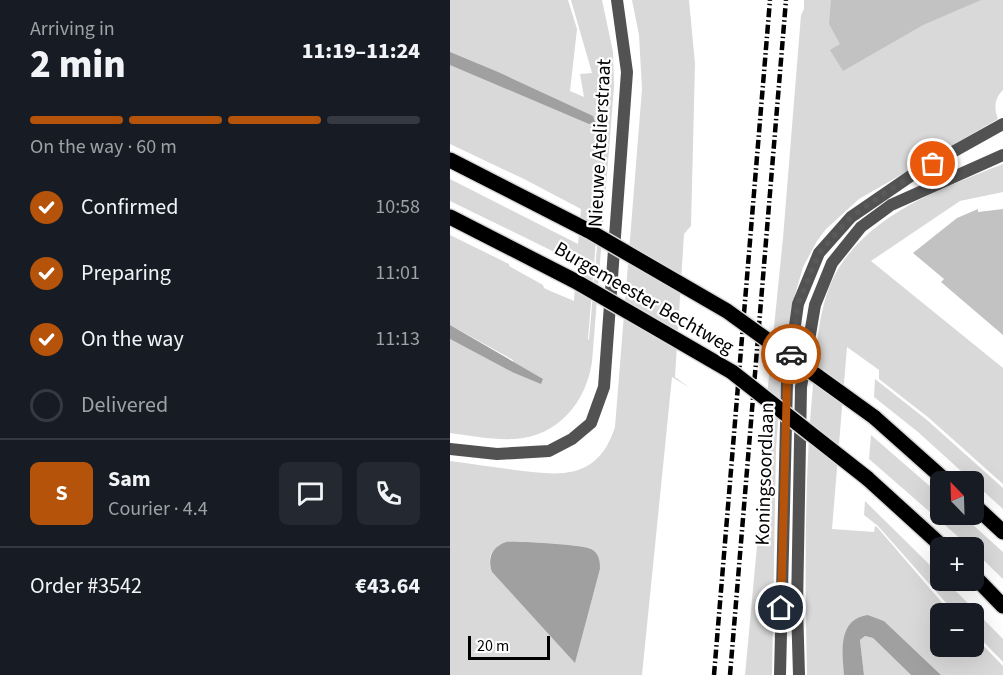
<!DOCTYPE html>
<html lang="en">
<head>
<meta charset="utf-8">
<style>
	body { margin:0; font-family:"Source Sans 3",sans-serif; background:#242831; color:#f1f3f6; height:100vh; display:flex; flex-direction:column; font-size:22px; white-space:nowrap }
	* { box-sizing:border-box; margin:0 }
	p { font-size:20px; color:#9ea1a6 }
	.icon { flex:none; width:33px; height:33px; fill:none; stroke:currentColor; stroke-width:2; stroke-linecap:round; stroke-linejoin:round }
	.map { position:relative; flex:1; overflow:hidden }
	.details { display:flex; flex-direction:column; background:#171b24; width:450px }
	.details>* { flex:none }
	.needle { width:39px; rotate:337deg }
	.tools { position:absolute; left:480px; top:471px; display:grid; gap:12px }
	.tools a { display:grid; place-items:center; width:54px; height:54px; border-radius:9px; background:#171b24; box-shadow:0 6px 24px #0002; font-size:30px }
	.scale { position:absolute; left:18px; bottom:15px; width:82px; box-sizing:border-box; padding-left:6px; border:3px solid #000; border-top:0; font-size:16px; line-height:21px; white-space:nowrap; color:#000; -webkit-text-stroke:4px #fff; paint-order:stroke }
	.pin { position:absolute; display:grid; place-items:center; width:51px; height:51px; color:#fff; margin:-26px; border:3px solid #fff; border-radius:50%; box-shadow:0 2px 6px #0007 }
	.courier { position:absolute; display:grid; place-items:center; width:60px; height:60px; margin:-30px; border:4px solid #b45309; border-radius:50%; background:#fff; color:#222; box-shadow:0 2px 8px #0007 }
	.head em { font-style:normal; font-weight:800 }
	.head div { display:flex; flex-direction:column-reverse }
	.head { display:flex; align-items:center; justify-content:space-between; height:102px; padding:0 30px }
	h1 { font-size:39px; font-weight:800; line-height:45px }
	.bar { display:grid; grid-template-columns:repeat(4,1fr); gap:9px 6px; align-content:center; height:72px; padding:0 30px }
	.bar i { height:8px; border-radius:4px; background:#363941 }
	.bar .active { background:#b45309 }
	.bar p { grid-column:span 4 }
	.line { display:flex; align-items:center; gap:15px; padding:0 30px; border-top:2px solid #363941 }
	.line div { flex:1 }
	.round { display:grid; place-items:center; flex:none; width:63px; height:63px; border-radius:9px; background:#242831 }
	ol { padding:0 30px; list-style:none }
	li { display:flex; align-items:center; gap:18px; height:66px }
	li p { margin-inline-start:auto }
	li .icon { padding:6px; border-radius:50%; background:#b45309; color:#fff; stroke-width:4 }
	li:last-child { color:#9ea1a6 }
	li i { width:33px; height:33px; border:3px solid #363941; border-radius:50% }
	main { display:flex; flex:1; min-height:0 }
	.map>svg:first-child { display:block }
	.green { fill:#d9d9d9; fill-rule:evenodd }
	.water { fill:#a0a0a0 }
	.building { fill:#c2c2c2 }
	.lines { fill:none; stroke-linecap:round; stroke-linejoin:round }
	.primary-casing { stroke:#dbdbdb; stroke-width:18 }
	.minor { stroke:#525252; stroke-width:12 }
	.tertiary { stroke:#525252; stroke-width:12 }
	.primary { stroke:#000; stroke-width:15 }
	.rail { stroke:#000; stroke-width:4.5; stroke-dasharray:9 3 1.5 3; stroke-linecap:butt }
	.primary-bridge-casing { stroke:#dbdbdb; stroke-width:18; stroke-linecap:butt }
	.primary-bridge { stroke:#000; stroke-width:15 }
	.done { stroke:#595959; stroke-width:6; stroke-dasharray:0 10.8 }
	.route { stroke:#b45309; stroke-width:8 }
	.labels { text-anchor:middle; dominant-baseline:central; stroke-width:4.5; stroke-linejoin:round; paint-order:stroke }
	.street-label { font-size:20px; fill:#000; stroke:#fff }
</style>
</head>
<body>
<main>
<section class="details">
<div class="head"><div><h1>2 min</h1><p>Arriving in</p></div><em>11:19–11:24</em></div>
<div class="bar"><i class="active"></i><i class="active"></i><i class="active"></i><i></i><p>On the way · 60 m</p></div>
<ol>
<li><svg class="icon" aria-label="check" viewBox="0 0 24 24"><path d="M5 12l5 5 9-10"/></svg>Confirmed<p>10:58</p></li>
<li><svg class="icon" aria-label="check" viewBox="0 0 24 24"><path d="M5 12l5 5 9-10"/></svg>Preparing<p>11:01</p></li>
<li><svg class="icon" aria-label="check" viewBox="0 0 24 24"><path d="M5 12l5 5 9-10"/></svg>On the way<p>11:13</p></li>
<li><i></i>Delivered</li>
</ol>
<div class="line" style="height:108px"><b class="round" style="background:#b45309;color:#fff">S</b><div><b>Sam</b><p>Courier · 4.4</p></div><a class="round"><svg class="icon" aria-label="chat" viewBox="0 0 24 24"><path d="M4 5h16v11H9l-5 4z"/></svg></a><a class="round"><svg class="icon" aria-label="phone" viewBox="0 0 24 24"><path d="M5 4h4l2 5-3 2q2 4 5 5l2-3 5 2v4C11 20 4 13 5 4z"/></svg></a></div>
<div class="line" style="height:78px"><div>Order #3542</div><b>€43.64</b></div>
</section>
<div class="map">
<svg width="553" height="675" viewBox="0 0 553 675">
	<rect width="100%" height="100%" fill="#fff"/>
	<path class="green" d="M0 0H118L127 29 120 91 134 97 130 74 142 73 121 0H152L163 52 164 87 142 362C136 402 108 437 64 439 43 440 21 436 0 433V339L62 372 63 360 0 325V235L59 264V266L93 285 94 288C104 293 113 296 124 301L127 263 0 201V179L128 244 131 209 74 179 0 144ZM152 166H154L139 340 138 339Z
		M182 0H239L245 64 241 226 234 234 225 377 240 388 222 377 192 675H0V461C22 464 44 467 65 470 111 476 148 480 165 427L192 89 189 35ZM61 542 140 548 150 569 125 662 42 572C35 552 45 547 61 542Z
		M354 0H553V90C544 99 544 108 548 119L409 199 376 229 367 241 353 267 341 309 329 407 326 449 322 675H295L311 503 310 482 313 436 333 238 351 15 354 9Z
		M553 164V192L510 201 421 261 553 368V484L479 418 429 379V370L397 347 382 529 424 532 425 526 427 527 501 613 490 614V646H524V636L553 666V675H491L434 621 418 615 393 644 394 675H357C355 578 354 481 363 385 367 346 368 300 390 266 426 211 495 187 553 164Z
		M425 379 477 420 553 488V509L468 432 424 397Z
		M421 435 490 495V514L512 515 553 552V579L524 551V548L520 547 419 459Z
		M415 501 490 575V580L496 581 553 639V662L524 632V614L505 613 428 526 414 515Z
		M415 636 423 638 461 675H414L410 640Z"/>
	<path class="water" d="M0 52 48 72 143 116 145 122 139 124 0 65Z
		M0 325 93 379 91 384 62 372 0 339Z
		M56 542C66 541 134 545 141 549 149 553 150 561 150 569L125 663 42 572C37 558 42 547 56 542Z
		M418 615 434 621 491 675H461L423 638 415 636 410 640 414 675H394C392 651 388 619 418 615Z"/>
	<path class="building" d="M381 0H531L473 25 393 71 380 50 390 44 379 24Z
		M528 209V212L553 209V335L491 282 494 279 463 253 507 218Z"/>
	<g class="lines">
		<defs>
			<path id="primary" d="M0 160 139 231
				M0 217 125 281
				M424 417 497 482
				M417 478 494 548
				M524 505 553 532
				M524 576 553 606"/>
		</defs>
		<use href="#primary" class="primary-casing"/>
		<path class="minor" d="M0 449 47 454 99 451 122 439 141 423 154 387 177 72 167 0"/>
		<path class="tertiary" d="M330 675 337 382 348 304 369 253 401 217 465 173 553 124
			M349 675 347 607 351 387 365 305 382 263 411 227 441 205 553 155"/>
		<use href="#primary" class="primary"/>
		<path class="rail" d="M264 675 320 0
			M280 675 336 0"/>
		<defs>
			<path id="primary-bridge" d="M139 231 277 311 424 417
				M125 281 282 372 417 478"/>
		</defs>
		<use href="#primary-bridge" class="primary-bridge-casing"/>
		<use href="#primary-bridge" class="primary-bridge"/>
	</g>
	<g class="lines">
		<path class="done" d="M341 354 348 304 369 253 401 217 436 192 483 164"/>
		<path class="route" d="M331 608 337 382 341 354"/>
	</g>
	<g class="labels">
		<g class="street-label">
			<text transform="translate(150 143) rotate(-87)">Nieuwe Atelierstraat</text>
			<text transform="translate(194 298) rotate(30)">Burgemeester Bechtweg</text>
			<text transform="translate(315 474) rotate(-88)">Koningsoordlaan</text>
		</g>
	</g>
</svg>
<div class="tools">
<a><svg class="needle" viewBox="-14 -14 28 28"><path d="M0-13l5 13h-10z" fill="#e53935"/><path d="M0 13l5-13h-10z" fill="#9ea1a6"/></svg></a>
<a>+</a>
<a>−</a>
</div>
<div class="scale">20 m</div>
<div class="pin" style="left:483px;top:164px;background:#ea580c"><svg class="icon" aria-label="bag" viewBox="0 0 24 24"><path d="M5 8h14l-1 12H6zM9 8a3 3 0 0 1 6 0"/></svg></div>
<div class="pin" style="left:331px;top:608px;background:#1f2937"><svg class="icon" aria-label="home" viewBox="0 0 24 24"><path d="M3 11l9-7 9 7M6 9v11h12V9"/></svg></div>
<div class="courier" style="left:341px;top:354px"><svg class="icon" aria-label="car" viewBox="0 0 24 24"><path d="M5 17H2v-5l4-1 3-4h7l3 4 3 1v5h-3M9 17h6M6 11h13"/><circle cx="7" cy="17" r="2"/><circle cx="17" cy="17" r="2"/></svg></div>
</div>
</main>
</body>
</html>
